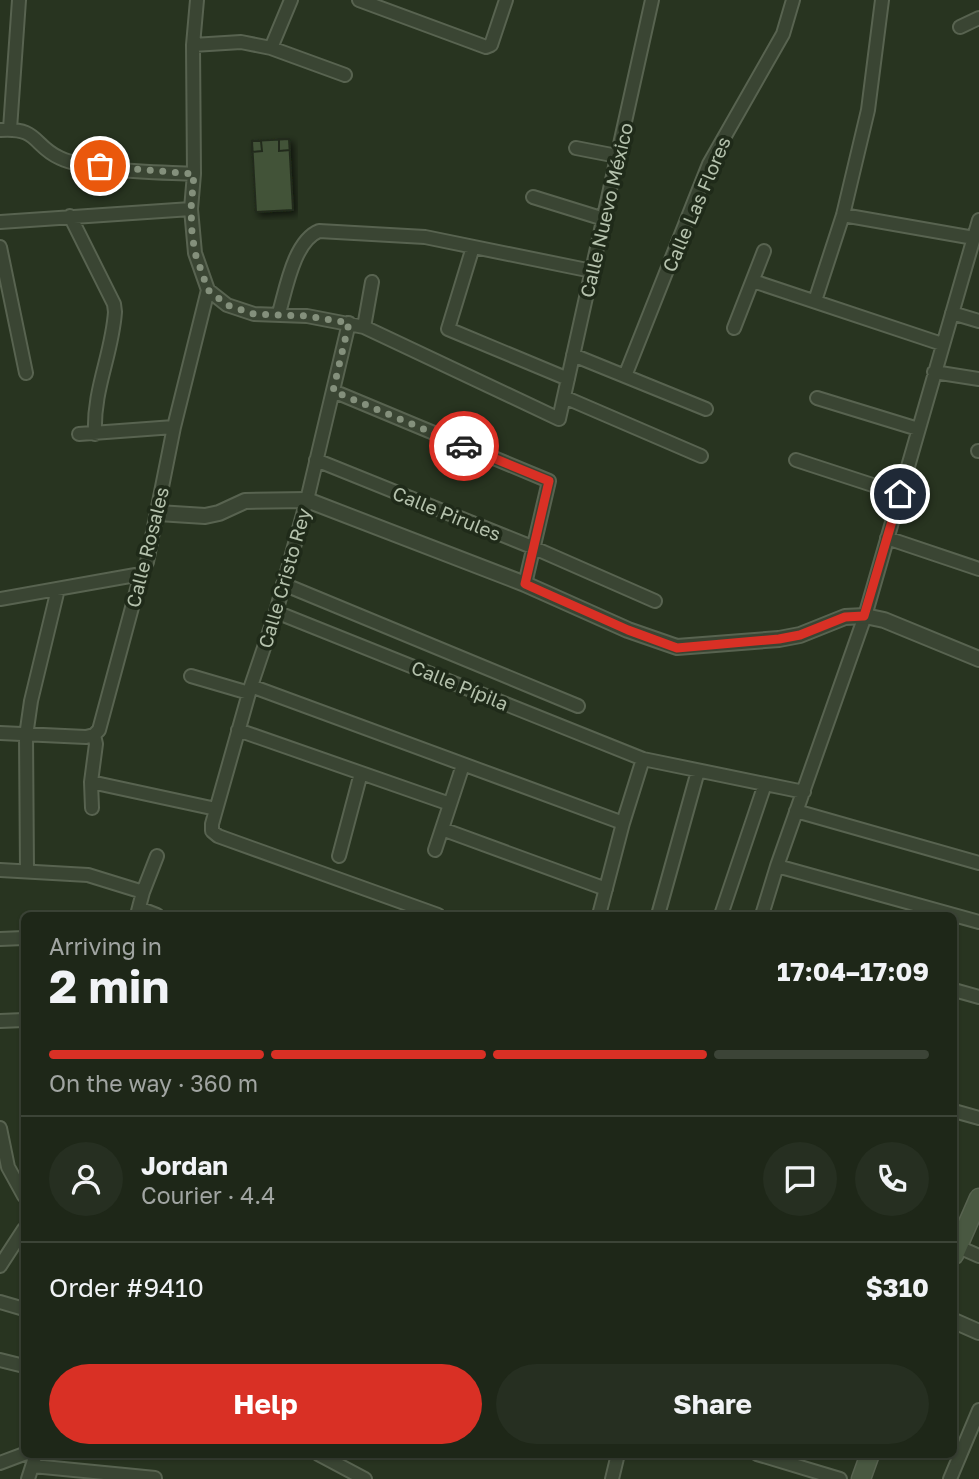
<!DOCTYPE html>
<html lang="en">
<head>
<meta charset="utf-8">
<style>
	body { margin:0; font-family:"Golos Text",sans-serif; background:#262f21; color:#f1f3f6; height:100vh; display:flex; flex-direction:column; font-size:26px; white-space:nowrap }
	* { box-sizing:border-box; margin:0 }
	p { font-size:23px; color:#a1a5a2 }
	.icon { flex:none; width:38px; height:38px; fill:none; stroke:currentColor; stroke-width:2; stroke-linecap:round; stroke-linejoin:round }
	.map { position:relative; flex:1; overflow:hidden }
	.side { position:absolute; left:21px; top:912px; width:936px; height:546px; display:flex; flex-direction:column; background:#1e2718; border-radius:10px; box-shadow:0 2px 5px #0004,0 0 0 2px #3c4437 }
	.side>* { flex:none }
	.pin { position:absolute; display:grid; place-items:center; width:60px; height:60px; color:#fff; margin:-30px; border:4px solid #fff; border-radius:50%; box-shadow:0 2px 7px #0007 }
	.courier { position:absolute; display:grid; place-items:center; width:70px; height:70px; margin:-35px; border:5px solid #d93025; border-radius:50%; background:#fff; color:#222; box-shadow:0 2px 9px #0007 }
	.headline em { font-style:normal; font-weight:700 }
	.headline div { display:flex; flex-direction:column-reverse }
	.headline { display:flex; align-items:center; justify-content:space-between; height:119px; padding:0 28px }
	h1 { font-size:46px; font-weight:700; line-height:52px }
	.bar { display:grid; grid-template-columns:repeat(4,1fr); gap:10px 7px; align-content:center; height:84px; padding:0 28px }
	.bar i { height:9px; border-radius:5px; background:#3c4437 }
	.bar .selected { background:#d93025 }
	.bar p { grid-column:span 4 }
	.line { display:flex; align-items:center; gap:18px; padding:0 28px; border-top:2px solid #3c4437 }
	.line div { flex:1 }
	.round { display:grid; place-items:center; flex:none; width:74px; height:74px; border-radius:37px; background:#262f21 }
	.button { display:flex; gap:14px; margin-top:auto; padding:14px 28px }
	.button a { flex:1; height:80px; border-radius:42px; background:#d93025; color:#fff; font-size:28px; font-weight:700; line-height:80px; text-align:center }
	.button a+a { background:#262f21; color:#f1f3f6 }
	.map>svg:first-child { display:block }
	.building { fill:#435239; stroke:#212c1b; stroke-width:2; filter:url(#shadow) }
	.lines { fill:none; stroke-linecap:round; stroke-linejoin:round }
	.minor-casing { stroke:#586350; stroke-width:16 }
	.tertiary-casing { stroke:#586350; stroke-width:18 }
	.secondary-casing { stroke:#586350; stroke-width:21 }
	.minor { stroke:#3a4533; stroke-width:12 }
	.tertiary { stroke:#3a4533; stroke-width:14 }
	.secondary { stroke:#495841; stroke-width:18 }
	.done { stroke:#84907c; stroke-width:7; stroke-dasharray:0 12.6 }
	.route { stroke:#d93025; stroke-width:9 }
	.labels { text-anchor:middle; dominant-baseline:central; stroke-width:7; stroke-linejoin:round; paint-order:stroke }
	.street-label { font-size:19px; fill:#b5c2ad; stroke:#1f2a19 }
</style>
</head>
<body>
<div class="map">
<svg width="979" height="1479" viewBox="0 0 979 1479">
	<defs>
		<filter id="shadow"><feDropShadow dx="3.5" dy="3.5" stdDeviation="3.5" flood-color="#0009"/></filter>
	</defs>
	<rect width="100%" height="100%" fill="#283420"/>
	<path class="building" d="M279 139H289L290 150 279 151Z
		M289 139 293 210 256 212 252 141Z
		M252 141H261L262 151 252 152Z"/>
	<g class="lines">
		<defs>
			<path id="minor" d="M359 0 486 47 491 45 506 0
				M960 27 979 18
				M193 45 241 42 271 48 291 0
				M271 48 345 75
				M10 129 19 0
				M0 130C39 127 33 146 60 158 90 172 160 172 194 174
				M576 148 617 156
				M533 197 604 219
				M843 215 974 238
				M70 216 114 304 115 312C112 355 93 389 95 434
				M0 222 191 209
				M0 247 26 373
				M473 247 448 329 568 379
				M753 281 942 344
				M208 290 227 305 254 314 307 316 364 327 559 419 652 0
				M815 301 843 215 868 110 882 0
				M279 313C286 289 294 241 319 231L425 237 592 271
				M952 313 979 321
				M349 323 307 500 276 612 251 686 212 824V831L218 836 438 915
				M364 327 372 282
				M734 328 764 251
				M573 355 706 409
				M934 372 979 379
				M625 376 709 164 783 34 793 0
				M333 391 549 481 525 584
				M564 397 701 456
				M817 398 918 429
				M79 434 174 427
				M978 451H979
				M316 460 532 547 655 601
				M796 460 900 494
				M887 538 979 569
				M283 584 578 706
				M0 599 141 574
				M276 612 643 759 804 792
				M191 676 249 693
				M251 686 623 823
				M238 730 450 804
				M0 733 86 737 94 735 99 730 141 574 147 562 174 427 208 290 195 253 191 209 194 174 193 45 197 0
				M91 782 216 809
				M92 808 91 782 96 744 94 735
				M796 811 979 863
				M442 829 606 889
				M435 850 463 765
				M339 856 361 773
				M777 866 979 922
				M0 870 88 875 143 892 137 915
				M27 870 26 736 31 701 58 589
				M143 892 157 856
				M139 908 157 915
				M599 915 623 823 643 759
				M658 915 698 771
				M721 915 765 784
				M762 915 777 866 865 616 979 220
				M0 939 24 938
				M954 990 979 997
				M0 1021 24 1020
				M954 1111 979 1118
				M0 1128 8 1167 24 1196
				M954 1245 979 1256
				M0 1266 24 1229
				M0 1302 24 1309
				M0 1360 24 1366
				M318 1454 365 1479
				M757 1454 840 1479
				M0 1463 24 1454
				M33 1466 155 1478
				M28 1479 36 1454
				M612 1479 618 1454
				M950 1479 979 1410"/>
			<path id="tertiary" d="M158 513 205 516 219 513 245 501 307 500 525 584 628 630 677 647 779 639 800 635 845 617 865 616 884 620 979 659
				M954 1321 979 1332"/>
			<path id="secondary" d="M954 1255 979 1198
				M861 1479 870 1454"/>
		</defs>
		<use href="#minor" class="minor-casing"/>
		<use href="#tertiary" class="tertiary-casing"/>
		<use href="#secondary" class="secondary-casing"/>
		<use href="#minor" class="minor"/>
		<use href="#tertiary" class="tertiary"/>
		<use href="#secondary" class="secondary"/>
	</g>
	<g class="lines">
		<path class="done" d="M100 166 194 174 191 209 192 233 195 253 208 290 227 305 254 314 307 316 349 323 333 391 464 446"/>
		<path class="route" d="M464 446 549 481 525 584 628 630 677 648 779 639 800 635 845 617 864 616 900 494"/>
	</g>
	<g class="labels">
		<g class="street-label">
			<text transform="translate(696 204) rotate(-67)">Calle Las Flores</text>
			<text transform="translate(606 210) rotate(-77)">Calle Nuevo México</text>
			<text transform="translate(447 513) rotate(22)">Calle Pirules</text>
			<text transform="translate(147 547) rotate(-76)">Calle Rosales</text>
			<text transform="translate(284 578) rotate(-74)">Calle Cristo Rey</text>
			<text transform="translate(460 685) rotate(22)">Calle Pípila</text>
		</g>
	</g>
</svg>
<div class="pin" style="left:100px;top:166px;background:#ea580c"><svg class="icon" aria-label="bag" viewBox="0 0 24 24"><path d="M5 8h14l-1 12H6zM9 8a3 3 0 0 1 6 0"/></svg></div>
<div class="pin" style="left:900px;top:494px;background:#1f2937"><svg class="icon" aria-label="home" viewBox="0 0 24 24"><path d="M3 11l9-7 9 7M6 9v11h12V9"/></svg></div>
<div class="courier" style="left:464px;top:446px"><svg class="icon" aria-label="car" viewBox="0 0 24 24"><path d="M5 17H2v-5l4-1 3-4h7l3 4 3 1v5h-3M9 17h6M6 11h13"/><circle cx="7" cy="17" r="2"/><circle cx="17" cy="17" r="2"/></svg></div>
<section class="side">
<div class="headline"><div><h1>2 min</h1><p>Arriving in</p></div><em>17:04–17:09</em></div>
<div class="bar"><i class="selected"></i><i class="selected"></i><i class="selected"></i><i></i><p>On the way · 360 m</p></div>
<div class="line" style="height:126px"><a class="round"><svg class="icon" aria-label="person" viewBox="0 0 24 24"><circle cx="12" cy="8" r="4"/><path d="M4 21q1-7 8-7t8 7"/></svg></a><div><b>Jordan</b><p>Courier · 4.4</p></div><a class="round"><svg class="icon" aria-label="chat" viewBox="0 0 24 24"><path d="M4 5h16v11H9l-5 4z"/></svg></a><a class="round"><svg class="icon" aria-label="phone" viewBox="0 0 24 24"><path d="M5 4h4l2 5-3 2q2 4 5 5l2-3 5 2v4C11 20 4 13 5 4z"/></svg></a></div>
<div class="line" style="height:91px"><div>Order #9410</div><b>$310</b></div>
<div class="button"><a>Help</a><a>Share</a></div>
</section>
</div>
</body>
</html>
